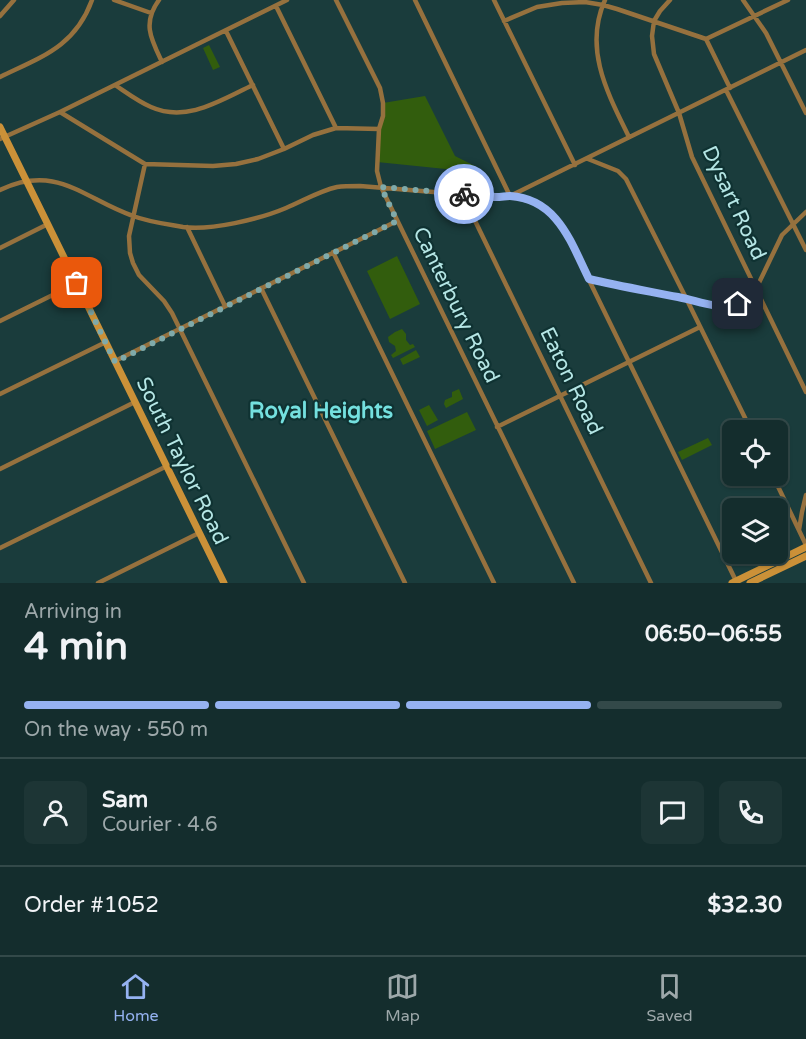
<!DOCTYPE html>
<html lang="en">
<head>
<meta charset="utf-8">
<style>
	body { margin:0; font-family:"Varela Round",sans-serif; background:#1d3535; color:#f1f3f6; height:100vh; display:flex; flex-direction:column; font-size:22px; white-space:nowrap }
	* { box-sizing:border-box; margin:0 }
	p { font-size:20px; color:#9da8aa }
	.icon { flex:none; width:33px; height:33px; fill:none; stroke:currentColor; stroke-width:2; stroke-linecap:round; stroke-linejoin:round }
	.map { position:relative; height:583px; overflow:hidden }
	.side { display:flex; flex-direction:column; background:#142d2d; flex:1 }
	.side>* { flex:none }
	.buttons { position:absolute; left:722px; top:420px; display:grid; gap:12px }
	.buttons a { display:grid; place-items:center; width:66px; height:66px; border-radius:9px; background:#142d2d; box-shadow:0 2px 4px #0004,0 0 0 2px #334949; font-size:30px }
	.pin { position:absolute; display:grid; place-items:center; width:51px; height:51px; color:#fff; margin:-26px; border-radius:12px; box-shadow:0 3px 9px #0006 }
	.courier { position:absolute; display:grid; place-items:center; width:60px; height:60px; margin:-30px; border:4px solid #95b2f1; border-radius:50%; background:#fff; color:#222; box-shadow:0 2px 8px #0007 }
	.headline em { font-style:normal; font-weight:800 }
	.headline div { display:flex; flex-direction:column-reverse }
	.headline { display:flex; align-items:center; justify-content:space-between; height:102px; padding:0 24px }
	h1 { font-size:39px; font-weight:800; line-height:45px }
	.bar { display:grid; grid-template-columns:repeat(4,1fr); gap:9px 6px; align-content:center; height:72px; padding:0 24px }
	.bar i { height:8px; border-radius:4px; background:#334949 }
	.bar .on { background:#95b2f1 }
	.bar p { grid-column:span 4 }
	.line { display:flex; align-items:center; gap:15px; padding:0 24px; border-top:2px solid #334949 }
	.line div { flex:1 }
	.round { display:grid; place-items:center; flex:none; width:63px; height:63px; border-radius:9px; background:#1d3535 }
	.tab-bar { display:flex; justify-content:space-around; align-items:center; height:84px; border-top:2px solid #334949; background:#142d2d; font-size:16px; color:#9da8aa }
	.tab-bar a { display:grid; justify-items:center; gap:3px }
	.tab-bar .on { color:#95b2f1 }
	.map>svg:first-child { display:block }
	.green { fill:#325d0d }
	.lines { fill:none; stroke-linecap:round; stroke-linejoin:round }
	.minor { stroke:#96713e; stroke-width:4.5 }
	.secondary { stroke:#cb9138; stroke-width:7 }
	.done { stroke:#7faaaa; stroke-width:6; stroke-dasharray:0 10.8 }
	.route { stroke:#95b2f1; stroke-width:8 }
	.labels { text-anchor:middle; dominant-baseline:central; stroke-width:4.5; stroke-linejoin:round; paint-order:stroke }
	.street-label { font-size:21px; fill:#b5e6e5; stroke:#0f3232 }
	.neighbourhood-label { font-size:22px; font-weight:bold; fill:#74e0df; stroke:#0f3232 }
</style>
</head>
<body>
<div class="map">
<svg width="806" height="583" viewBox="0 0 806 583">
	<rect width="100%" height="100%" fill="#1a3c3c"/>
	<path class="green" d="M209 45 220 67 213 70 203 48Z
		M425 96 455 156 475 166V172L377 162 383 103Z
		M397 256 420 304 390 319 367 271Z
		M402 329 406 334V340L410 345 413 344 415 347 393 358 391 355 396 351 395 346 389 342 388 337 395 332Z
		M416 350 420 357 403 365 400 359Z
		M459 389 463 399 446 408 444 404 445 400 452 397V392Z
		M429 405 438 420 427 426 419 410Z
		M467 412 476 430 435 449 427 431Z
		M708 438 712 445 682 460 678 452Z"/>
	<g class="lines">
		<path class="minor" d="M114 0 151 13
			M159 0C142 23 151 39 162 62
			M336 0 380 88 383 103V116L379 129 377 171 381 187 574 583
			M415 0 510 196
			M494 0 575 165
			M605 0C583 49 608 94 629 137
			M670 0 660 11 654 21 652 36 654 54 679 113 692 157 806 392
			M743 0 766 33 806 113
			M276 6 336 128
			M0 16 14 0
			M504 21 537 7 562 3 585 2 603 5 617 9 706 39 730 88
			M226 31 284 149
			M706 39 788 0
			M0 77C41 57 75 47 92 0
			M115 85C127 93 139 102 151 107 187 123 221 100 253 85
			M726 90 806 250
			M60 112 145 164 213 166 236 164 258 159 284 149 313 135 336 128 379 129
			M0 139 60 112 287 0
			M588 159 618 171 626 179 686 298 751 430
			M145 164 129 236 130 253 133 263 139 275 164 301 172 313 304 583
			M0 190C57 163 84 199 133 216 149 222 166 224 183 227 210 231 260 219 286 208 303 201 319 191 337 187 344 186 353 186 360 186L495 197C527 196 550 205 566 233L737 583
			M462 194 651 583
			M510 196 806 50
			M187 227 225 306
			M0 248 48 224
			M333 252 494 583
			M589 279 686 298 712 306H726L738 304 748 297 756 289 782 235 806 212
			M261 288 405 583
			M0 321 77 283
			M115 361 397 221
			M0 394 106 342
			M497 427 700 327
			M0 469 135 402
			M773 476 806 545
			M799 530 802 512 806 495
			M0 548 167 466
			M98 583 199 533"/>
		<path class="secondary" d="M0 127 224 583
			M732 583 806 547
			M750 583 806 556"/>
	</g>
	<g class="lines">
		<path class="done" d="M77 283 115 362 397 221 381 187 464 194"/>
		<path class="route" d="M464 194C475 195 486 197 496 197 501 197 506 196 510 196 558 199 571 243 589 279 618 286 648 291 678 297 699 301 716 310 738 304"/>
	</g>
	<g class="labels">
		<g class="street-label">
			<text transform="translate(734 203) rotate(65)">Dysart Road</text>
			<text transform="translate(456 305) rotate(64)">Canterbury Road</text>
			<text transform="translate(571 381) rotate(64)">Eaton Road</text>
			<text transform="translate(182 461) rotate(64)">South Taylor Road</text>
		</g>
		<g class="neighbourhood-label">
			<text x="321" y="411">Royal Heights</text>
		</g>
	</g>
</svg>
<div class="buttons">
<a><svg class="icon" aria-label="locate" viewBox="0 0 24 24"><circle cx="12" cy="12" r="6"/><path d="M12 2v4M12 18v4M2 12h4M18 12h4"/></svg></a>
<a><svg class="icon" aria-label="layers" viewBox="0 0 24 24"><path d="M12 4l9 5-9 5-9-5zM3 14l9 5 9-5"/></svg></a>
</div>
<div class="pin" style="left:77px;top:283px;background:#ea580c"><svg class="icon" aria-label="bag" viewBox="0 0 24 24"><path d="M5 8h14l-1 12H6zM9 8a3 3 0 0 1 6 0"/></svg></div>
<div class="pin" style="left:738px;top:304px;background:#1f2937"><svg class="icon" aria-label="home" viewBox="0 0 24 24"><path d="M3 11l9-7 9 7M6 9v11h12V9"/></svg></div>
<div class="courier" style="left:464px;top:194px"><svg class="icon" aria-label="bike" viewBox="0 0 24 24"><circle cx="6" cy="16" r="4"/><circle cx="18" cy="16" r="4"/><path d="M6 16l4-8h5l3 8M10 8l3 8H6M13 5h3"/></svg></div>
</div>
<section class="side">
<div class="headline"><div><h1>4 min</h1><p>Arriving in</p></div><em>06:50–06:55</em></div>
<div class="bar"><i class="on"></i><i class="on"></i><i class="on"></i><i></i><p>On the way · 550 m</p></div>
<div class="line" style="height:108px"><a class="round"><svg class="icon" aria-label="person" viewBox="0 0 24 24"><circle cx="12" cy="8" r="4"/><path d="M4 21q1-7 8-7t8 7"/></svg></a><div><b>Sam</b><p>Courier · 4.6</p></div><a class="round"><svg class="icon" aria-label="chat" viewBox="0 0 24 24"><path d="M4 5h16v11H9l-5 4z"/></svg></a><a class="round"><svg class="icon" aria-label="phone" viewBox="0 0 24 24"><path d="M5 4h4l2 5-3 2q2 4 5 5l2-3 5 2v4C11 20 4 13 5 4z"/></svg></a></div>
<div class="line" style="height:78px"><div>Order #1052</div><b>$32.30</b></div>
</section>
<nav class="tab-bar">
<a class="on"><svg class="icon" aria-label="home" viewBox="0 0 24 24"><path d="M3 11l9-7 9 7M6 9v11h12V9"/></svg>Home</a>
<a><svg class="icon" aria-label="map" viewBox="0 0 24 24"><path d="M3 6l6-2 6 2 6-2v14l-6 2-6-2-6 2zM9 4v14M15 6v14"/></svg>Map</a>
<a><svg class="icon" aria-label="saved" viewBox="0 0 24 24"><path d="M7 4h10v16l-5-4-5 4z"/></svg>Saved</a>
</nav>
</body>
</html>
